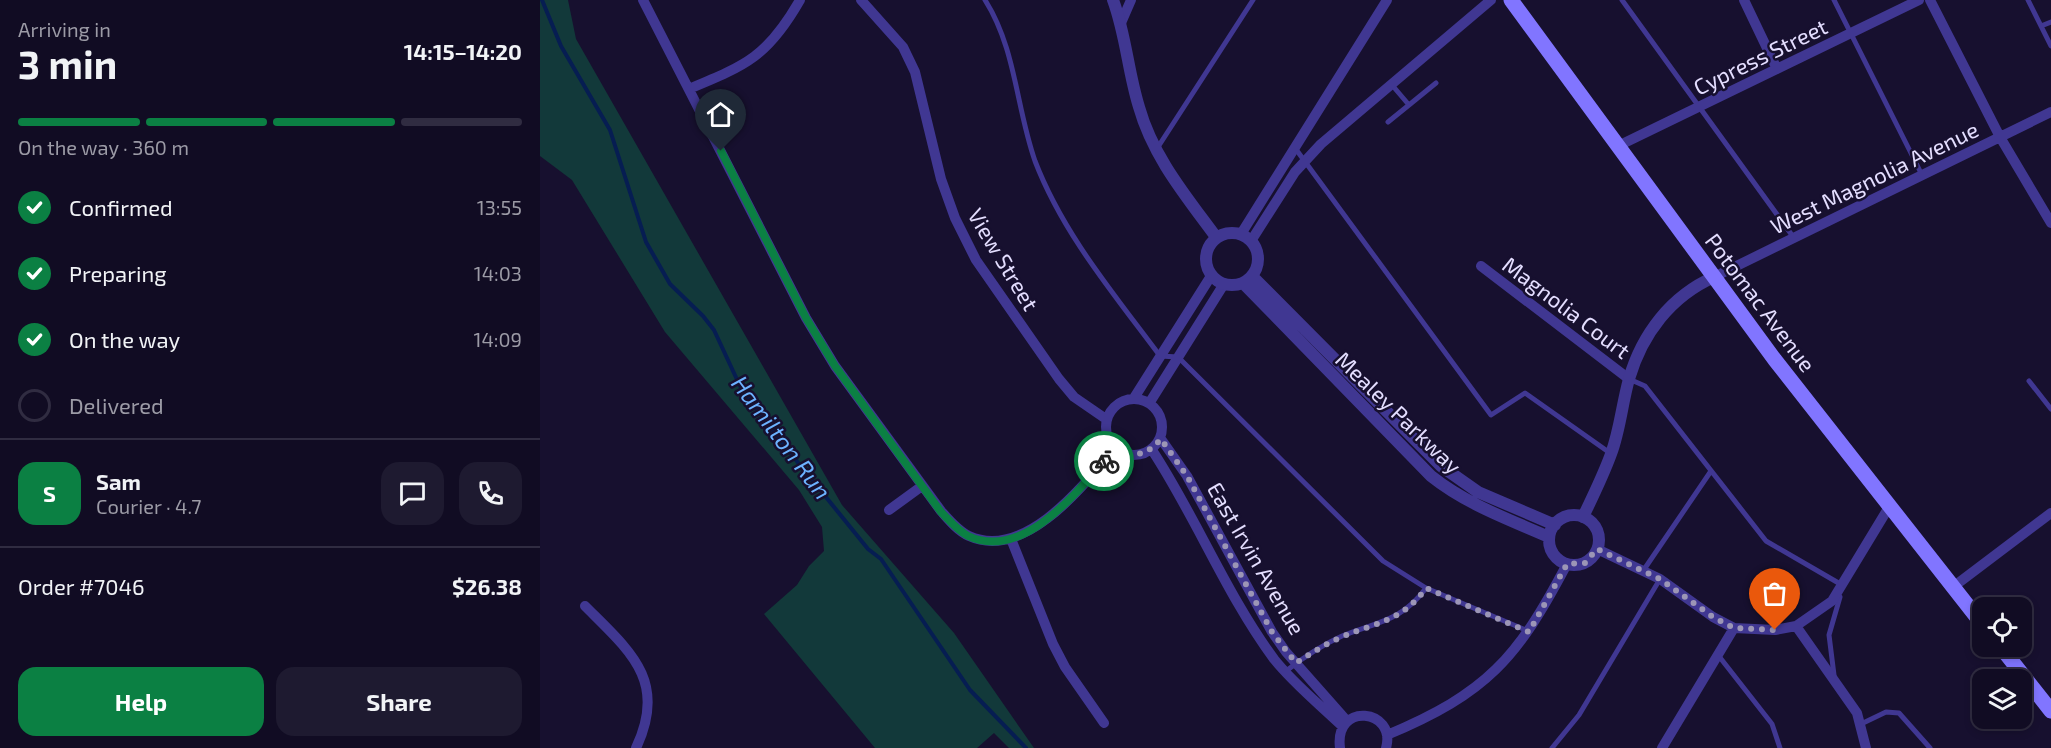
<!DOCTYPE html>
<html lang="en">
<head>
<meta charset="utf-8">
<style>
	body { margin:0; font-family:"Exo 2",sans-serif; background:#1e1a30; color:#f1f3f6; height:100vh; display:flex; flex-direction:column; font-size:22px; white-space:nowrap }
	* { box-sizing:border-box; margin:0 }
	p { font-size:20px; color:#9c9ba6 }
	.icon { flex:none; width:33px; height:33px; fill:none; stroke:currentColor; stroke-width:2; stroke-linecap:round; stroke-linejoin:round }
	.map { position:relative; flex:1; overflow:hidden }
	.details { display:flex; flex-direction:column; background:#110c23; width:540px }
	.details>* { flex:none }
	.tools { position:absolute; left:1432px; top:597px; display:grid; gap:12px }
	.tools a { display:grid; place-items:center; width:60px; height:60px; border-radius:12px; background:#110c23; box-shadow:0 3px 9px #0003,0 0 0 2px #302c41; font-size:30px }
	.pin { position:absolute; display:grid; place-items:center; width:51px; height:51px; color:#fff; margin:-62px -26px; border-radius:50% 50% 50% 0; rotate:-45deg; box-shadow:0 0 6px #0007 }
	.pin .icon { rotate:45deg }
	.courier { position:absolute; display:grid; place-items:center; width:60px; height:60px; margin:-30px; border:4px solid #0b8043; border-radius:50%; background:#fff; color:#222; box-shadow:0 2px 8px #0007 }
	.overview em { font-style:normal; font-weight:700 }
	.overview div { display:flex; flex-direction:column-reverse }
	.overview { display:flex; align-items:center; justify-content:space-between; height:102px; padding:0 18px }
	h1 { font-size:39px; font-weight:700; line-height:45px }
	.bar { display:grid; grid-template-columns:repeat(4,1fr); gap:9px 6px; align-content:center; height:72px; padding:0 18px }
	.bar i { height:8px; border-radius:4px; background:#302c41 }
	.bar .active { background:#0b8043 }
	.bar p { grid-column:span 4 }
	.line { display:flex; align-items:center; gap:15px; padding:0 18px; border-top:2px solid #302c41 }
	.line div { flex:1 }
	.round { display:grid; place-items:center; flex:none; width:63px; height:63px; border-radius:18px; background:#1e1a30 }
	ol { padding:0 18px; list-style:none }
	li { display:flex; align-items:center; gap:18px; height:66px }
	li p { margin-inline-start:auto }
	li .icon { padding:6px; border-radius:50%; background:#0b8043; color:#fff; stroke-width:4 }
	li:last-child { color:#9c9ba6 }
	li i { width:33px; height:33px; border:3px solid #302c41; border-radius:50% }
	.button { display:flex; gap:12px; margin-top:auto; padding:12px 18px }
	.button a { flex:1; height:69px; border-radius:18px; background:#0b8043; color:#fff; font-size:24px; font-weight:700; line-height:69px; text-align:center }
	.button a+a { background:#1e1a30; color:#f1f3f6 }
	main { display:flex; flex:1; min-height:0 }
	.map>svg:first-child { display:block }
	.green { fill:#12393a }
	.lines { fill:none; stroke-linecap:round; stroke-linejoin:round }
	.stream { stroke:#061d52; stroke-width:4 }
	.service { stroke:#403792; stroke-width:5 }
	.minor { stroke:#403792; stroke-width:10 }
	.tertiary { stroke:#403792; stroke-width:12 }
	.secondary { stroke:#8175ff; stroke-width:15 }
	.done { stroke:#9c96b6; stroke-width:6; stroke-dasharray:0 10.8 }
	.route { stroke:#0b8043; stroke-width:8 }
	.labels { text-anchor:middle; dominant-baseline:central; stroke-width:5; stroke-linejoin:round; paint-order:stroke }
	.street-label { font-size:22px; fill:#e4deff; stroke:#17102f }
	.water-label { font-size:24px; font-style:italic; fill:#6cb2ff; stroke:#17102f }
</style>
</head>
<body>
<main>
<section class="details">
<div class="overview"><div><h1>3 min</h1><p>Arriving in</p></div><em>14:15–14:20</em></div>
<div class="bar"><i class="active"></i><i class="active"></i><i class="active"></i><i></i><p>On the way · 360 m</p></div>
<ol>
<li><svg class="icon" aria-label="check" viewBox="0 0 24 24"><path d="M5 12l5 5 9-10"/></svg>Confirmed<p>13:55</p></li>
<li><svg class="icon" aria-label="check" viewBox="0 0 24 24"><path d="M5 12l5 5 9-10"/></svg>Preparing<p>14:03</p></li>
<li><svg class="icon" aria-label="check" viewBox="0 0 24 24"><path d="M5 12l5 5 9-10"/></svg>On the way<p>14:09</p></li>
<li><i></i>Delivered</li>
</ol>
<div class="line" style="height:108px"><b class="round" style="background:#0b8043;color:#fff">S</b><div><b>Sam</b><p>Courier · 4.7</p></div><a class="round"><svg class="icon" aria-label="chat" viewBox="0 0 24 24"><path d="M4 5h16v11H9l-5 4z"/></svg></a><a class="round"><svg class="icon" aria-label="phone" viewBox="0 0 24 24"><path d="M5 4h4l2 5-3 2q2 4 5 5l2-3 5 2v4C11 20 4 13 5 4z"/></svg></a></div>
<div class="line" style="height:78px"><div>Order #7046</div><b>$26.38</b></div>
<div class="button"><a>Help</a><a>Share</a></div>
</section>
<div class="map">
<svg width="1511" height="748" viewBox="0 0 1511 748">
	<rect width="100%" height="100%" fill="#17102f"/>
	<path class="green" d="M0 0H28L36 39 302 505 414 633 494 748H469L454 733 437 748H335L224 614 257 585 269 566 284 551 282 527 259 490 125 332 32 180 0 156Z"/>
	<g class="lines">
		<path class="stream" d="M2 0 21 46 70 130 106 242 130 284 163 316 174 330 200 386 243 444 328 549 341 559 430 690 486 748"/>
		<path class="service" d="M445 0C476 49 476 107 495 161 523 234 574 294 620 356L638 357 843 561 886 588 988 631
			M1082 0 1254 238
			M1294 0 1382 175
			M1488 0 1511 46
			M1501 26 1511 22
			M852 85 869 105 896 83
			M848 122 869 105
			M618 147 713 0
			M755 148 951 415 985 393 1070 453
			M1089 379 1105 386 1226 541 1302 585
			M1489 381 1511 409
			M1103 571 1171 471
			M1178 655 1232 724 1240 748
			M746 671C764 657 782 645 802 636 837 622 862 621 886 588
			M1294 675 1289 635 1300 597
			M1321 724 1346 712 1359 713 1390 748
			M1012 748 1039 715 1120 579"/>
		<path class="minor" d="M103 0 266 318 295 366 401 511C409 520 418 531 429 536 485 561 544 485 575 448
			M321 0 363 47 375 72 401 179 415 218 436 260 519 379 534 397 566 419
			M1204 0 1237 69
			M1390 0 1460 137 1511 223
			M581 23 591 0
			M149 89C207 65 228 56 260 0
			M1078 146 1379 0
			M701 234 847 0
			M711 241 755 172 781 144 951 0
			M941 266 1089 379
			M1174 277 1511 112
			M594 398 671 276
			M566 427a28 28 0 1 1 56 0a28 28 0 1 1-56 0Z
			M610 402 684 284
			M621 439 647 476 732 632 746 652 807 721
			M612 450C656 517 686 594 734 659 753 683 780 705 802 726
			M349 510 382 486
			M471 539 513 644 525 667 564 723
			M1057 549 1120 579 1173 617 1194 628 1235 630 1256 626 1292 601 1349 507
			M1413 587 1511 513
			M45 606C90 651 128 681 96 748
			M1256 626 1317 713 1326 748
			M847 735C947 693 977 659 1027 564
			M800 748C794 701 857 709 846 748
			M1122 748 1194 628"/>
		<path class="tertiary" d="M573 0C586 35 588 72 599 107 613 157 646 196 676 237
			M666 259a26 26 0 1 1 52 0a26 26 0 1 1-52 0Z
			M712 276 901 466 938 492 1015 525
			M703 283 891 476C926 504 968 519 1009 537
			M1009 540a25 25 0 1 1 50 0a25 25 0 1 1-50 0Z
			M1043 517C1053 496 1063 476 1071 454 1080 430 1082 404 1089 379 1102 334 1131 296 1174 277"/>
		<path class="secondary" d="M971 0 1235 360 1443 625
			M1460 646 1511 711"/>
	</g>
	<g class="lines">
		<path class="done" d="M564 461 575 448C594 459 607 455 621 439L647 476 732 632 756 663C772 653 787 643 804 636 839 622 863 620 886 588L989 632 1027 564 1045 563 1057 549 1120 579 1173 617 1194 628 1235 630"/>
		<path class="route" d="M181 151 266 318 295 366 401 512C409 520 417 530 428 536 481 561 534 496 564 461"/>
	</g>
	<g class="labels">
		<g class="street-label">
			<text transform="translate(1220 56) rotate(-26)">Cypress Street</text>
			<text transform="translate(1334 177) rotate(-26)">West Magnolia Avenue</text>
			<text transform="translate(464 259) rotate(59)">View Street</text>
			<text transform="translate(1221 302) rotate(53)">Potomac Avenue</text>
			<text transform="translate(1027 307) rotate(37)">Magnolia Court</text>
			<text transform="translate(859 412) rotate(44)">Mealey Parkway</text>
			<text transform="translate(717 558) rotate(60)">East Irvin Avenue</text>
		</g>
		<g class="water-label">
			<text transform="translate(242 437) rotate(53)">Hamilton Run</text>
		</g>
	</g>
</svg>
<div class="tools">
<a><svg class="icon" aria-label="locate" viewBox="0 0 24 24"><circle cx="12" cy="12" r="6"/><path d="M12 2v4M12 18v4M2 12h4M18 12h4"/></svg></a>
<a><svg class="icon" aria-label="layers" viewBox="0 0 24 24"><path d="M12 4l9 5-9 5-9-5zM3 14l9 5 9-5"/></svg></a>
</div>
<div class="pin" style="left:1235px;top:630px;background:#ea580c"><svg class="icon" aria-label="bag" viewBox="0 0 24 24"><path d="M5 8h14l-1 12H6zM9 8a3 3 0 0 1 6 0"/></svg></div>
<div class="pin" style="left:181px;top:151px;background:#1f2937"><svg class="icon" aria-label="home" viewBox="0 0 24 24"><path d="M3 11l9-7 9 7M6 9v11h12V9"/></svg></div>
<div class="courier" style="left:564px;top:461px"><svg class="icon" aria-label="bike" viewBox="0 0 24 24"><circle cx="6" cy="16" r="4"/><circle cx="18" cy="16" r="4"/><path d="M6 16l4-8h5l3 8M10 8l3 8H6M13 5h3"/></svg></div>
</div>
</main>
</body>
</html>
